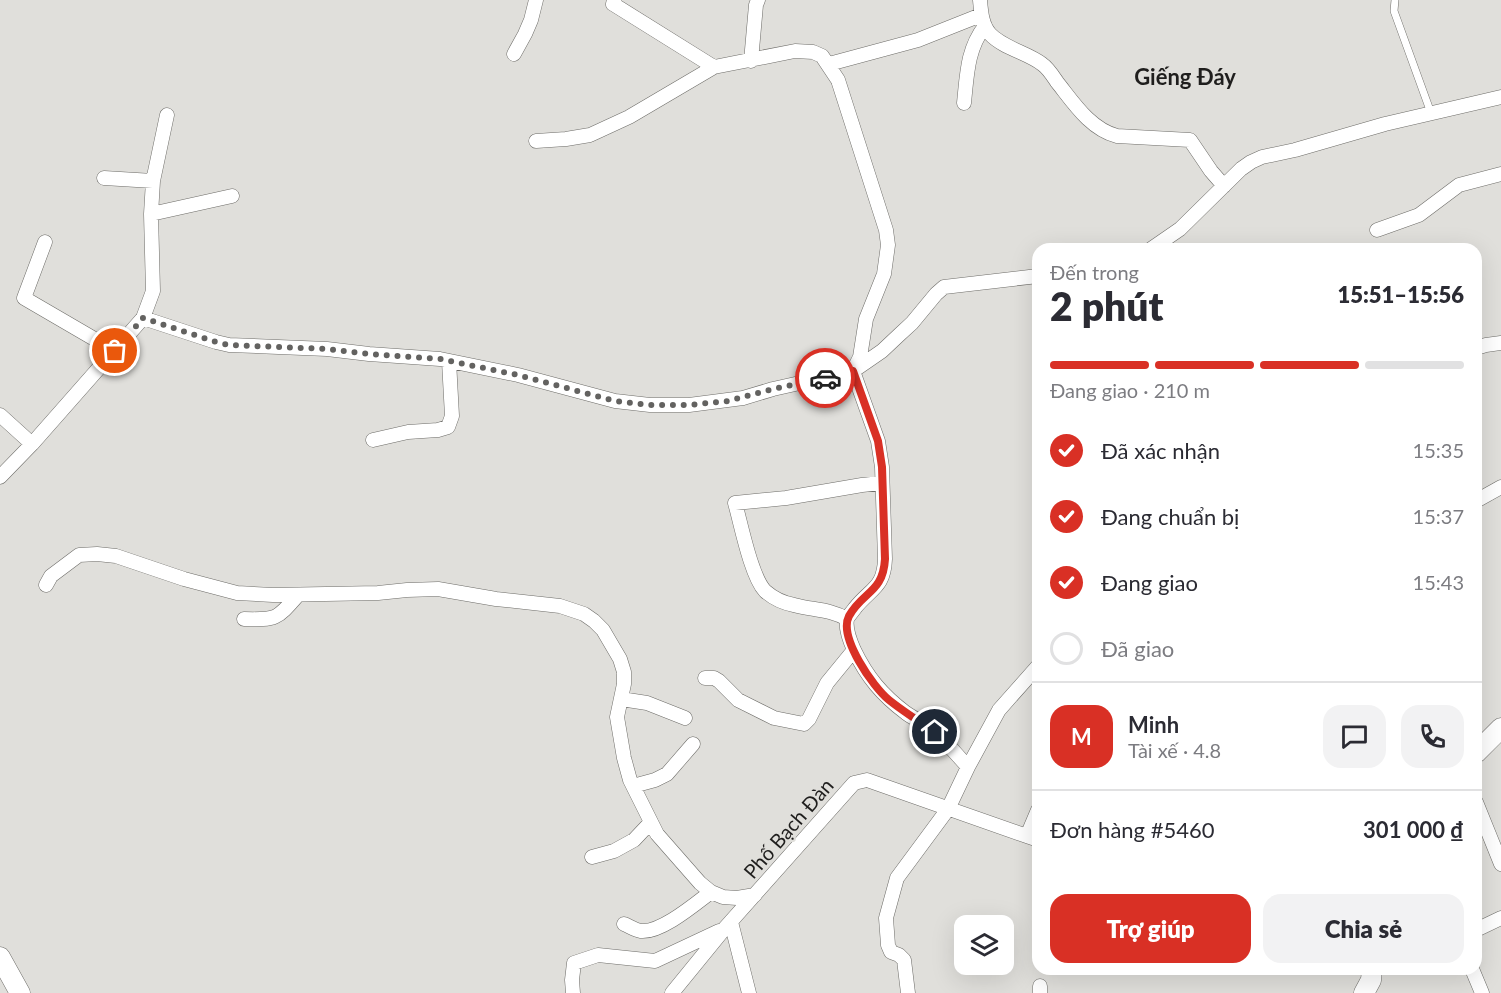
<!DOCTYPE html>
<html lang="vi">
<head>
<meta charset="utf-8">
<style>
	body { margin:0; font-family:Lato,sans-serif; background:#f2f2f3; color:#2b2b33; height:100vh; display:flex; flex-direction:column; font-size:22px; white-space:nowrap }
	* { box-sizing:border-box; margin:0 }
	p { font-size:20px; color:#7c7c81 }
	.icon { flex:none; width:33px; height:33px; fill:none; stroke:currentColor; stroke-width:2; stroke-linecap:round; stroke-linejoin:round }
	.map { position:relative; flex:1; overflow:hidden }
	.sheet { position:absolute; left:1032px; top:243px; width:450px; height:732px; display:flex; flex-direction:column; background:#fff; border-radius:18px; box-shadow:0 6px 24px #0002 }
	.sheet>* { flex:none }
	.controls { position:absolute; left:954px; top:915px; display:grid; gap:12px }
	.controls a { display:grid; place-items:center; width:60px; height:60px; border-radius:12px; background:#fff; box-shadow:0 6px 24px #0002; font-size:30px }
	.pin { position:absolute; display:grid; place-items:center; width:51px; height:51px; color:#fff; margin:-26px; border:3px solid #fff; border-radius:50%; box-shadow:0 2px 6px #0007 }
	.courier { position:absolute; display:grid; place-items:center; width:60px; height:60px; margin:-30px; border:4px solid #d93025; border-radius:50%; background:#fff; color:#222; box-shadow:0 2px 8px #0007 }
	.overview em { font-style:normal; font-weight:800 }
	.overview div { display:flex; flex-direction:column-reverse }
	.overview { display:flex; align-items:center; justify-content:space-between; height:102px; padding:0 18px }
	h1 { font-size:39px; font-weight:800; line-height:45px }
	.bar { display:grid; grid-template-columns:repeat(4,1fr); gap:9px 6px; align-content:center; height:72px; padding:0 18px }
	.bar i { height:8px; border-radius:4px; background:#e1e1e2 }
	.bar .current { background:#d93025 }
	.bar p { grid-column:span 4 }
	.line { display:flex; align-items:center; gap:15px; padding:0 18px; border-top:2px solid #e1e1e2 }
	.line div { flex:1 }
	.round { display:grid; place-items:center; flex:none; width:63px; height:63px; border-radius:18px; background:#f2f2f3 }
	ol { padding:0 18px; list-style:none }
	li { display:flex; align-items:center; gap:18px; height:66px }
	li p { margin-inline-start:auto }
	li .icon { padding:6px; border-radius:50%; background:#d93025; color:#fff; stroke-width:4 }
	li:last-child { color:#7c7c81 }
	li i { width:33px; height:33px; border:3px solid #e1e1e2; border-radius:50% }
	.action { display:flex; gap:12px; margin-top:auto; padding:12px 18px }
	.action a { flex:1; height:69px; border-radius:18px; background:#d93025; color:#fff; font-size:24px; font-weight:800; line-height:69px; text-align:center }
	.action a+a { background:#f2f2f3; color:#2b2b33 }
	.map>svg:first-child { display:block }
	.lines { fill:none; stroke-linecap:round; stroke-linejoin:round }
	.service-casing { stroke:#6d6c68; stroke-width:8 }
	.minor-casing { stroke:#6d6c68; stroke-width:15 }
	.secondary-casing { stroke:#6d6c68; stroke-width:21 }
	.service { stroke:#fff; stroke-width:7 }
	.minor { stroke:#fff; stroke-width:14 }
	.secondary { stroke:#fff; stroke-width:20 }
	.done { stroke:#636260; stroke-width:6; stroke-dasharray:0 10.8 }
	.route { stroke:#d93025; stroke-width:8 }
	.labels { text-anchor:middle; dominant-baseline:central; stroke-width:4.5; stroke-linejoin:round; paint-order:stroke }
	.street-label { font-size:20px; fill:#1f1e1d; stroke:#e0dfdb }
	.quarter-label { font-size:22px; font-weight:bold; fill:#1f1e1d; stroke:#e0dfdb }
</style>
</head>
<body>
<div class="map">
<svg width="1501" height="993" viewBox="0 0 1501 993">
	<rect width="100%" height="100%" fill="#e0dfdb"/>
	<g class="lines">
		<defs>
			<path id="service" d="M1395 0 1394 11 1431 113"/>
			<path id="minor" d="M614 0 613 4 714 67 795 51 813 52 822 56 838 80 886 230 888 245 884 274 866 319 860 357 853 371 878 441 882 467 885 559C884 588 871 588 855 608 853 611 849 615 847 619 845 629 850 641 854 650 867 677 882 695 906 713 916 720 928 725 937 734 948 744 958 756 968 767
				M980 0C981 12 982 25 990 34 1003 48 1028 53 1042 64 1048 68 1053 76 1057 82 1073 102 1090 129 1117 136L1190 140 1211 171 1224 186
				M514 54 525 34 531 20 536 0
				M751 61 756 5 758 0
				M829 64 918 40 981 15
				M964 103C967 75 967 49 985 26
				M536 141 566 139 590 135 629 117 714 67
				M104 178 153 181
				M151 214 232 196
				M1377 230 1419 215 1459 185 1501 174
				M45 242 24 298 115 351
				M1151 249 1180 229 1241 169 1251 162 1262 157 1295 150 1385 124 1501 97
				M143 318 216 342 229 345 327 349 369 354 440 359 518 375 615 401 650 405H689L743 398 773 389 853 371 882 351 899 335 912 323 936 294 944 287 1038 276
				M1476 348 1486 345 1501 343
				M0 415 32 444
				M373 440 408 432 438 430 448 427 452 416 449 361
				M0 477 32 444 143 318 153 291 151 214 153 181 167 115
				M1476 501 1501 487
				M46 585 51 576 79 555 97 554 116 556 184 579 237 593 273 595 378 593 407 590 438 589 496 599 560 606 584 614 594 621 603 630 620 659 624 672V684L617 717 624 758 630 780 657 834 700 883 711 892 723 897 737 898 755 895
				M244 619C277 620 277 619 298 595
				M847 619C831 609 812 610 794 605 783 603 773 598 765 591 751 576 741 524 735 503L786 498 862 485 881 483
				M705 678H714L719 681 738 700 774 718 804 724 809 719 827 683 854 650
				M621 699 647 703 685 718
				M633 786 655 780 667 774 693 744
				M1476 802 1501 864
				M1027 836 1038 810
				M592 857 614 851 634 840 651 822
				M731 922 749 993
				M624 924C629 926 635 930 641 931 661 933 695 904 711 892
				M1476 930 1501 918
				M1472 969 1482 993
				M1040 986V993
				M573 993 572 980 574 963 598 955 655 961 719 931
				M672 993 725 928 854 783 867 780 1038 840
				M908 993 904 960 899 955 891 952 888 945 886 918 897 878 948 809 968 767 999 710 1038 666"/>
			<path id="secondary" d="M1476 753 1501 728
				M0 957 20 993
				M1364 993 1371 980 1372 969"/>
		</defs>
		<use href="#service" class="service-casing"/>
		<use href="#minor" class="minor-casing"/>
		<use href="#secondary" class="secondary-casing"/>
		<use href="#service" class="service"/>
		<use href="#minor" class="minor"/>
		<use href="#secondary" class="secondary"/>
	</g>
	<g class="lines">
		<path class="done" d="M115 351 143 318 216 342 229 345 327 349 369 354 440 359 518 375 615 401 650 405H689L728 401 773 389 825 378"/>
		<path class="route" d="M825 378 853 371 878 441 882 467 885 559C883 593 863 591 849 616 838 637 873 687 889 700 904 712 920 722 935 732"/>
	</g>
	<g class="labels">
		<g class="street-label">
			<text transform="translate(788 828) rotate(-49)">Phố Bạch Đàn</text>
		</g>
		<g class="quarter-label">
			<text x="1185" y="76">Giếng Đáy</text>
		</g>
	</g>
</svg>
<div class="controls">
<a><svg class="icon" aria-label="layers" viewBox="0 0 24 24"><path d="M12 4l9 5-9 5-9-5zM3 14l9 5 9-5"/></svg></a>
</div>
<div class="pin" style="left:115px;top:351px;background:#ea580c"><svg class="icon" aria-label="bag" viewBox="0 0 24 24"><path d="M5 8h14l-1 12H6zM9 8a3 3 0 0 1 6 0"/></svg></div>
<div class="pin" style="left:935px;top:732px;background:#1f2937"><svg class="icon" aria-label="home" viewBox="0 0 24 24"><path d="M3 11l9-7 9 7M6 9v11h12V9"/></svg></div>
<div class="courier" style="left:825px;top:378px"><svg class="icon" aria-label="car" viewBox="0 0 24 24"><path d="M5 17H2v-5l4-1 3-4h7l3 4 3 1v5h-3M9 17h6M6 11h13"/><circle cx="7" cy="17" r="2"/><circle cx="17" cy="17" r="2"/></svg></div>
<section class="sheet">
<div class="overview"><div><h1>2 phút</h1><p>Đến trong</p></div><em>15:51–15:56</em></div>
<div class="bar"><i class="current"></i><i class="current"></i><i class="current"></i><i></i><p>Đang giao · 210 m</p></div>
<ol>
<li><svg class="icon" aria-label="check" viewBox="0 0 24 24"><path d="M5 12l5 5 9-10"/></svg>Đã xác nhận<p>15:35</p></li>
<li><svg class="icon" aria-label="check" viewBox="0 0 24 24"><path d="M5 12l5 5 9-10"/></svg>Đang chuẩn bị<p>15:37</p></li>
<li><svg class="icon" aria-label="check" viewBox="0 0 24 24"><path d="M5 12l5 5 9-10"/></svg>Đang giao<p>15:43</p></li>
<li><i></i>Đã giao</li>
</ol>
<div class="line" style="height:108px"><b class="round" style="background:#d93025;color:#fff">M</b><div><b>Minh</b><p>Tài xế · 4.8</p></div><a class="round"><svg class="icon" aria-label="chat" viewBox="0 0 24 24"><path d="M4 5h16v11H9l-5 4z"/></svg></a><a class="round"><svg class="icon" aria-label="phone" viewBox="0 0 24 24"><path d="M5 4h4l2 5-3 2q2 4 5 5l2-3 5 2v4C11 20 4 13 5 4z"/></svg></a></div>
<div class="line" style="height:78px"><div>Đơn hàng #5460</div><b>301 000 ₫</b></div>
<div class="action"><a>Trợ giúp</a><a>Chia sẻ</a></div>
</section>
</div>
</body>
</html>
